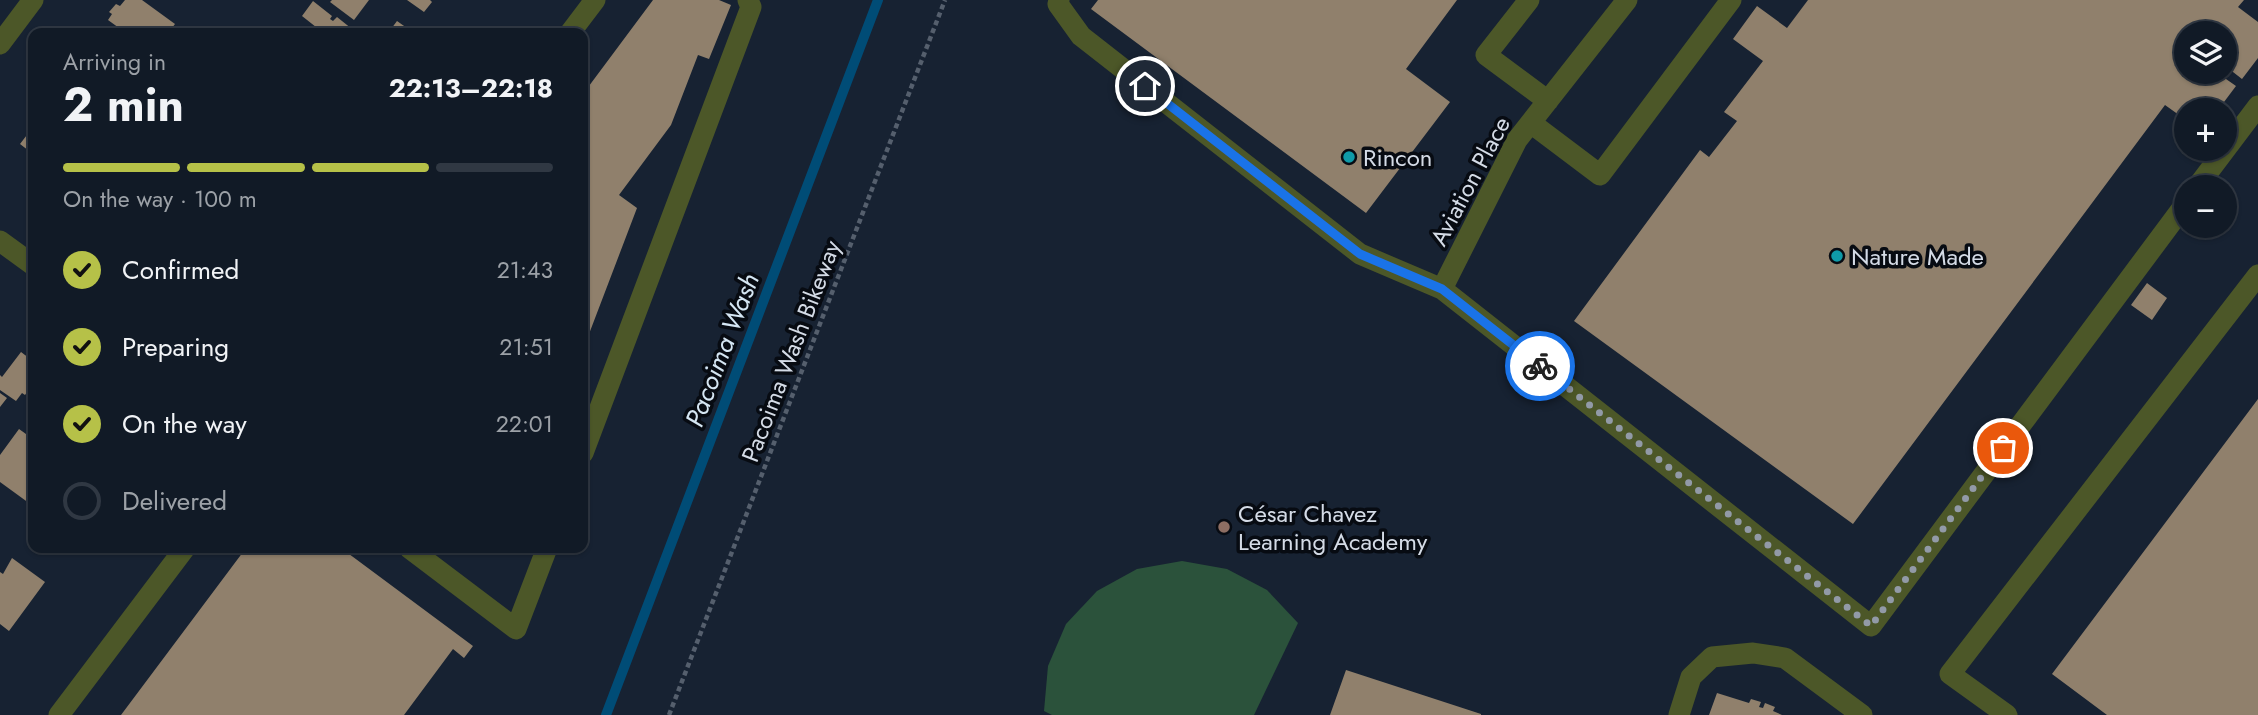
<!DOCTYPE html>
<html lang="en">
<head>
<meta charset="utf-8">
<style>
	body { margin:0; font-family:Jost,sans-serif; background:#1a232e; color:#f1f3f6; height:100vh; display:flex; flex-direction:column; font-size:26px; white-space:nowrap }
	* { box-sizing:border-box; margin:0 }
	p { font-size:23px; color:#9ca1a7 }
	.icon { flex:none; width:38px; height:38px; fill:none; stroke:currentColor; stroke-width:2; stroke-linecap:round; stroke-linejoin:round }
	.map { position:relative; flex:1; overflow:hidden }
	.details { position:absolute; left:28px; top:28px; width:560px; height:525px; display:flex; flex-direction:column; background:#111a26; border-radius:14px; box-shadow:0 2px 5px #0004,0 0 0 2px #303843 }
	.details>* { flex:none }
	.tools { position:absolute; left:2174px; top:21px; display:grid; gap:14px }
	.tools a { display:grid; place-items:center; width:63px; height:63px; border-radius:50%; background:#111a26; box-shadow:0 2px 5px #0004,0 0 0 2px #303843; font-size:35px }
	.pin { position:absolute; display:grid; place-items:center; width:60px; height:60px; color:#fff; margin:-30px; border:4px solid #fff; border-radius:50%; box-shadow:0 2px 7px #0007 }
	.courier { position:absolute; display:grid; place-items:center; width:70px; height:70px; margin:-35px; border:5px solid #1a73e8; border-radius:50%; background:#fff; color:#222; box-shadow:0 2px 9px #0007 }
	.headline em { font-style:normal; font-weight:700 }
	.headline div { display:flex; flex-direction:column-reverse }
	.headline { display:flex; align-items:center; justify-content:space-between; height:119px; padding:0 35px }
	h1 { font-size:46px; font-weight:700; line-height:52px }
	.bar { display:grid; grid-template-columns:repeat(4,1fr); gap:10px 7px; align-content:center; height:84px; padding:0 35px }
	.bar i { height:9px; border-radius:5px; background:#303843 }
	.bar .on { background:#b6c148 }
	.bar p { grid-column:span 4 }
	ol { padding:0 35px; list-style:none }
	li { display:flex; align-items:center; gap:21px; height:77px }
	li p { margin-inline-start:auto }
	li .icon { padding:7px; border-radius:50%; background:#b6c148; color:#111; stroke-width:4 }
	li:last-child { color:#9ca1a7 }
	li i { width:38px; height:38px; border:4px solid #303843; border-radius:50% }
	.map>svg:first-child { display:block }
	.green { fill:#2b523b }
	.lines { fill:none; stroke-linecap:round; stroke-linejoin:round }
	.stream { stroke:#004c76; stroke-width:10 }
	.building { fill:#90806c }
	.path { stroke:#555f6d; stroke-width:4.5; stroke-dasharray:5 3.5; stroke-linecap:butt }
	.minor { stroke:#4c5728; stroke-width:21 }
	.done { stroke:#929aa7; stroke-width:7; stroke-dasharray:0 12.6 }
	.route { stroke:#1a73e8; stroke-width:9 }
	.culture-dot { fill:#0f9aa8; stroke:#070b12; stroke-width:2.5 }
	.education-dot { fill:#8d6e63; stroke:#070b12; stroke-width:2.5 }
	.labels { text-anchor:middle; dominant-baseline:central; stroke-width:7; stroke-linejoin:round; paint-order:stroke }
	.poi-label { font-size:24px; fill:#d4dbe6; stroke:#070b12; text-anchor:start }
	.street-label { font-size:24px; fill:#d4dbe6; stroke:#070b12 }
	.water-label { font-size:26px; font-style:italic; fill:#d5e6f3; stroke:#070b12 }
</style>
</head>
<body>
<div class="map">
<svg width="2258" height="715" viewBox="0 0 2258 715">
	<rect width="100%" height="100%" fill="#172232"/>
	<path class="green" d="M1182 561 1227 569 1267 590 1298 623 1254 715H1052L1044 711 1048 666 1066 624 1097 591 1137 569Z"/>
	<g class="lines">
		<path class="stream" d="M606 715 878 0"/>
	</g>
	<path class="building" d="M125 0H142L175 24 168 33H126L108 20 112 14 109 12 116 4 120 6Z
		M332 0H369L354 20 330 2Z
		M407 0H430L432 2 424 12Z
		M653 0H719L731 5 709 59 698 55 671 125 619 195 637 208 589 334 583 343V94Z
		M1098 0H1457L1406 69 1450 102 1366 213 1091 9Z
		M1808 0H2244L2238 7 2258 22V58L2242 79 2224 65V33H2186V72H2216L2236 86 2218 110H2186V120L2165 105 1853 524 1574 321 1700 150 1709 157 1737 121 1724 112 1763 61 1733 39 1757 6 1787 28Z
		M313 1 332 16 330 19 333 21 337 17 357 33H324L326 30 323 28 321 31 302 16Z
		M397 21 414 33H388Z
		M33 127V154L20 144Z
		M2147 283 2167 298 2152 320 2131 305Z
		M21 352 33 361V384L25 395 22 393 16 401 0 390V375L2 377Z
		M0 393 7 398 0 407Z
		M2258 399V715H2107L2052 674Z
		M19 429 33 439V506L0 482V455Z
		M246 548H341L473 646 464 658 453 649 404 715H121Z
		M453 548H468L462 555Z
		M12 558 45 582 9 631 0 624V572L3 574Z
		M1346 670 1481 714V715H1330Z
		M1717 693 1749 703 1751 699 1761 702 1759 707 1763 708 1765 703 1775 707 1773 711 1782 715H1709Z"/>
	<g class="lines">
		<path class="path" d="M669 715 945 0"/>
		<path class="minor" d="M1059 0 1058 4 1081 36 1360 254 1442 289 1871 626 2186 203
			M1529 0 1486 55 1548 101
			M570 33 595 0
			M0 44 33 0
			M1531 123 1600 175 1731 0
			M2197 187 2258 106
			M0 241 33 265
			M1442 289 1517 140 1627 0
			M583 453 751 7 748 0
			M409 548 516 629 547 548
			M59 715 185 548
			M1679 715 1691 677 1712 657 1753 653 1785 658 1862 715
			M2007 715 1950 674 2258 275"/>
	</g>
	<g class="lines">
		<path class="done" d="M1540 366 1871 626 2003 448"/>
		<path class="route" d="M1145 86 1360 254 1442 289 1540 366"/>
	</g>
	<g class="culture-dot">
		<circle cx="1349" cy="157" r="7"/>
		<circle cx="1837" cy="256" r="7"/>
	</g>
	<circle class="education-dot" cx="1224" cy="527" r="7"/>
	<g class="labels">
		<g class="poi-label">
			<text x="1363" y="157">Rincon</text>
			<text x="1851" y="256">Nature Made</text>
			<text x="1238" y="513">César Chavez<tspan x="1238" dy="28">Learning Academy</tspan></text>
		</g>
		<g class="street-label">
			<text transform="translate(1470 181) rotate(-62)">Aviation Place</text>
			<text transform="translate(791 351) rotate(-69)">Pacoima Wash Bikeway</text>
		</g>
		<g class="water-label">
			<text transform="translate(722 350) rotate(-69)">Pacoima Wash</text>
		</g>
	</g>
</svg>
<div class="tools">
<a><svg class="icon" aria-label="layers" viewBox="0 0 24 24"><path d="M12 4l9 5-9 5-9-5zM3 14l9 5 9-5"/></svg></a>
<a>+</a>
<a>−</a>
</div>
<div class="pin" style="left:2003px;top:448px;background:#ea580c"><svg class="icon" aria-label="bag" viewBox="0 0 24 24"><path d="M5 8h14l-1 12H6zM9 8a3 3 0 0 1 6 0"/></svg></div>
<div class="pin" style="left:1145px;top:86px;background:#1f2937"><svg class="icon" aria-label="home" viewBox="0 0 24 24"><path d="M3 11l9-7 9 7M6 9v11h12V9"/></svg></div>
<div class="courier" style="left:1540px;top:366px"><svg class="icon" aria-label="bike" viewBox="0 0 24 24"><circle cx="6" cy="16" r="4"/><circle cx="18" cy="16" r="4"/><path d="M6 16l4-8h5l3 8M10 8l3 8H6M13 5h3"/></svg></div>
<section class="details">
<div class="headline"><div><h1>2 min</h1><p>Arriving in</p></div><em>22:13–22:18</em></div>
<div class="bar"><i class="on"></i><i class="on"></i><i class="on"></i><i></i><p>On the way · 100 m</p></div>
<ol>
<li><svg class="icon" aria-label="check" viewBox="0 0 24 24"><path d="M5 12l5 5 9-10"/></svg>Confirmed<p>21:43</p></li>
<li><svg class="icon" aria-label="check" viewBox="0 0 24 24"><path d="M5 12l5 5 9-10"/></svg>Preparing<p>21:51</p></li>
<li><svg class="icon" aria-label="check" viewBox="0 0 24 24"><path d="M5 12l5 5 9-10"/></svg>On the way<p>22:01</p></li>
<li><i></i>Delivered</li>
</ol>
</section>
</div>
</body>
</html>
